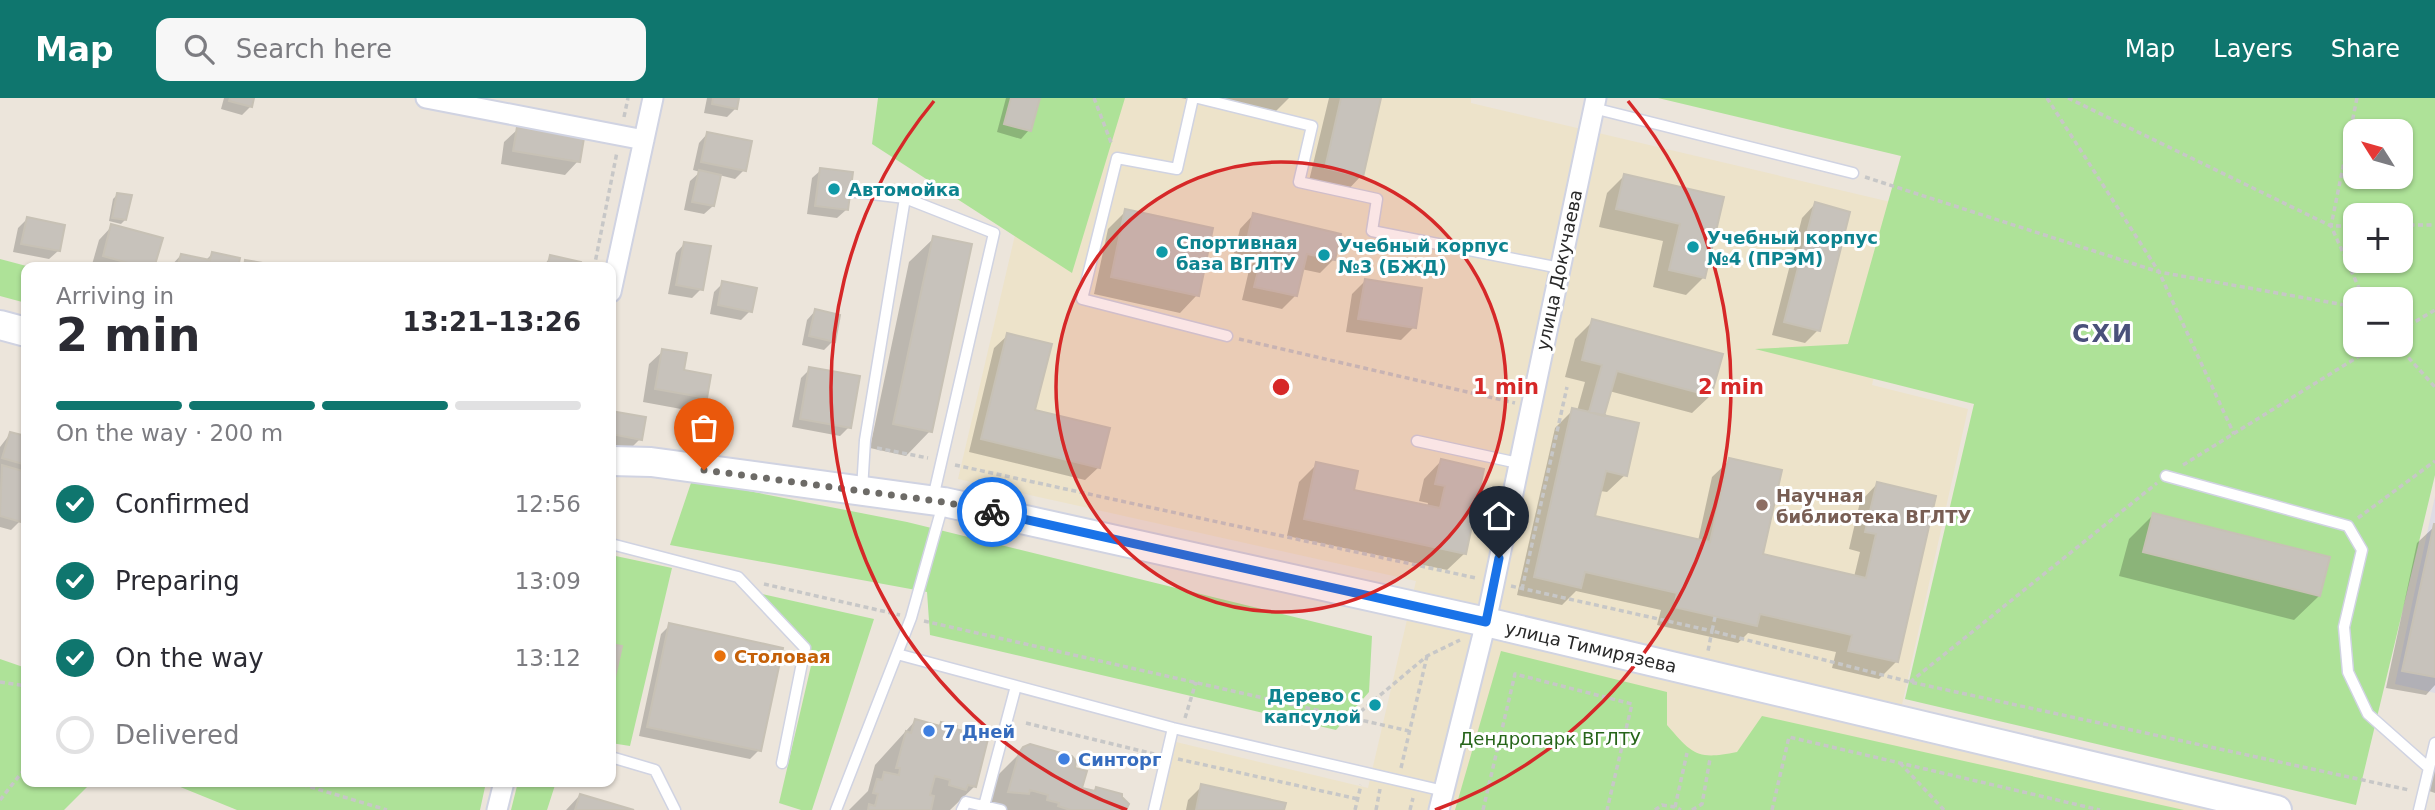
<!DOCTYPE html>
<html lang="en">
<head>
<meta charset="utf-8">
<style>
	body { margin:0; font-family:"DejaVu Sans",sans-serif; background:#f7f7f7; color:#2b2b33; height:100vh; display:flex; flex-direction:column; font-size:26px; white-space:nowrap }
	* { box-sizing:border-box; margin:0 }
	p { font-size:23px; color:#7c7c81 }
	.icon { flex:none; width:38px; height:38px; fill:none; stroke:currentColor; stroke-width:2; stroke-linecap:round; stroke-linejoin:round }
	.map { position:relative; flex:1; overflow:hidden }
	.drawer { position:absolute; left:21px; top:164px; width:595px; height:525px; display:flex; flex-direction:column; background:#fff; border-radius:14px; box-shadow:0 2px 5px #0004 }
	.drawer>* { flex:none }
	.needle { width:46px; rotate:307deg }
	.fabs { position:absolute; left:2343px; top:21px; display:grid; gap:14px }
	.fabs a { display:grid; place-items:center; width:70px; height:70px; border-radius:14px; background:#fff; box-shadow:0 2px 5px #0004; font-size:35px }
	.pin { position:absolute; display:grid; place-items:center; width:60px; height:60px; color:#fff; margin:-72px -30px; border-radius:50% 50% 50% 0; rotate:-45deg; box-shadow:0 0 7px #0007 }
	.pin .icon { rotate:45deg }
	.courier { position:absolute; display:grid; place-items:center; width:70px; height:70px; margin:-35px; border:5px solid #1a73e8; border-radius:50%; background:#fff; color:#222; box-shadow:0 2px 9px #0007 }
	.overview em { font-style:normal; font-weight:800 }
	.overview div { display:flex; flex-direction:column-reverse }
	.overview { display:flex; align-items:center; justify-content:space-between; height:119px; padding:0 35px }
	h1 { font-size:46px; font-weight:800; line-height:52px }
	.bar { display:grid; grid-template-columns:repeat(4,1fr); gap:10px 7px; align-content:center; height:84px; padding:0 35px }
	.bar i { height:9px; border-radius:5px; background:#e1e1e2 }
	.bar .selected { background:#0f766e }
	.bar p { grid-column:span 4 }
	ol { padding:0 35px; list-style:none }
	li { display:flex; align-items:center; gap:21px; height:77px }
	li p { margin-inline-start:auto }
	li .icon { padding:7px; border-radius:50%; background:#0f766e; color:#fff; stroke-width:4 }
	li:last-child { color:#7c7c81 }
	li i { width:38px; height:38px; border:4px solid #e1e1e2; border-radius:50% }
	header { display:flex; align-items:center; gap:42px; box-sizing:border-box; height:98px; padding:0 35px; background:#0f766e; color:#fff }
	header strong { font-size:33px }
	nav { display:flex; gap:38px; margin-inline-start:auto; font-size:24px }
	.search { width:490px; height:63px; background:#f7f7f7; display:flex; align-items:center; gap:18px; box-sizing:border-box; padding:0 24px; border-radius:14px; color:#7c7c81; font-size:26px }
	.map>svg:first-child { display:block }
	.industrial { fill:#dedce4 }
	.education { fill:#ede3ca }
	.green { fill:#aee298; fill-rule:evenodd }
	.shadow { fill:#0003 }
	.building { fill:#c7c2bb; stroke:#c7c1b5; stroke-width:2 }
	.lines { fill:none; stroke-linecap:round; stroke-linejoin:round }
	.service-casing { stroke:#d0d3e2; stroke-width:13 }
	.minor-casing { stroke:#d0d3e2; stroke-width:23 }
	.secondary-casing { stroke:#d0d3e2; stroke-width:32 }
	.path { stroke:#c7c7c7; stroke-width:3.5; stroke-dasharray:5 3.5; stroke-linecap:butt }
	.service { stroke:#fff; stroke-width:10 }
	.minor { stroke:#fff; stroke-width:19 }
	.secondary { stroke:#fff; stroke-width:28 }
	.done { stroke:#6d6b67; stroke-width:7; stroke-dasharray:0 12.6 }
	.route { stroke:#1a73e8; stroke-width:9 }
	.ring { fill:none; stroke:#d62828; stroke-width:3.5 }
	.culture-dot { fill:#0f9aa8; stroke:#fff; stroke-width:2.5 }
	.education-dot { fill:#8d6e63; stroke:#fff; stroke-width:2.5 }
	.food-dot { fill:#e8710a; stroke:#fff; stroke-width:2.5 }
	.shop-dot { fill:#3f7fe0; stroke:#fff; stroke-width:2.5 }
	.labels { text-anchor:middle; dominant-baseline:central; stroke-width:6; stroke-linejoin:round; paint-order:stroke }
	.culture-label { font-size:18px; font-weight:bold; fill:#0d838f; stroke:#fff; text-anchor:start }
	.street-label { font-size:18px; fill:#292929; stroke:#fff }
	.education-label { font-size:18px; font-weight:bold; fill:#785e54; stroke:#fff; text-anchor:start }
	.food-label { font-size:18px; font-weight:bold; fill:#c56008; stroke:#fff; text-anchor:start }
	.shop-label { font-size:18px; font-weight:bold; fill:#366cbe; stroke:#fff; text-anchor:start }
	.park-label { font-size:18px; fill:#27651a; stroke:#fff }
	.district-label { font-size:24px; font-weight:bold; letter-spacing:2px; fill:#4a517a; stroke:#fff }
	.centre { fill:#d62828; stroke:#fff; stroke-width:3.5 }
	.ring-label { font-size:21px; text-anchor:middle; font-weight:bold; fill:#d62828; stroke:#fff; stroke-width:6; stroke-linejoin:round; paint-order:stroke }
</style>
</head>
<body>
<header>
<strong>Map</strong>
<div class="search"><svg class="icon" aria-label="search" viewBox="0 0 24 24"><circle cx="10" cy="10" r="6"/><path d="M15 15l6 6"/></svg>Search here</div>
<nav><a>Map</a><a>Layers</a><a>Share</a></nav>
</header>
<div class="map">
<svg width="2435" height="712" viewBox="0 0 2435 712">
	<rect width="100%" height="100%" fill="#ece5db"/>
	<path class="industrial" d="M2435 398V595L2395 586Z"/>
	<path class="education" d="M1047 0H1471V5L1912 109 1872 287 1968 311 1895 638 2224 712H1160L1176 644 1368 690 1416 483 958 381Z"/>
	<path class="green" d="M878 0H1125L1072 175 872 46Z
		M1658 0H2435V377L2356 707 1905 601 1974 306 1755 251 1848 246 1901 58ZM2356 33H2401V79H2356ZM2356 117H2401V163H2356ZM2356 201H2401V247H2356Z
		M0 161 34 170H26V205L0 198Z
		M692 382 907 424 1372 538 1369 594 1336 632 930 537 927 494 670 447Z
		M611 457 672 470 630 648 611 645Z
		M762 496 874 521 812 712H801L779 705 814 555Z
		M1501 553 1667 594V627C1693 657 1697 662 1737 654L1762 618 2184 712H1455Z
		M0 561 26 570V684H92L64 712H0Z
		M168 684H463L485 689 480 712H237Z
		M518 684H556L547 712H511Z"/>
	<path class="shadow" d="M224 0H253L251 8 242 17 221 11Z
		M707 0H737L736 10 727 19 704 15Z
		M1006 0H1038L1029 32 1021 41 997 34Z
		M1181 0H1289L1269 20Z
		M1329 0H1380L1361 78 1344 96 1308 87Z
		M518 31 578 63 565 77 501 66 504 44Z
		M707 36 744 72 735 81 719 77 713 108 704 116 684 112 690 83 700 74 693 72 699 45Z
		M821 72 846 112 837 120 807 116 812 80Z
		M1624 78 1722 100 1704 179 1686 197 1653 189 1663 143 1599 129 1607 95Z
		M117 97 125 122 121 126 109 123 113 101Z
		M1815 106 1818 232 1805 245 1772 237 1802 120Z
		M1126 113 1197 197 1180 215 1094 196 1108 131Z
		M1253 117 1334 161 1320 175 1301 171 1295 198 1282 211 1242 202 1250 168 1258 160 1234 155 1240 131Z
		M27 121 58 153 49 161 13 154 18 130Z
		M112 128 153 170H91L99 142Z
		M934 140 930 333 906 358 870 350 909 164Z
		M684 146 701 191 692 200 668 196 676 155Z
		M212 156 236 170H169L181 157 205 163Z
		M551 159 578 170H541Z
		M1365 183 1414 229 1401 242 1346 234 1352 196Z
		M723 185 750 213 741 222 710 216 714 194Z
		M815 213 833 243 824 252 802 247 807 222Z
		M1593 223 1710 298 1692 315 1609 293 1602 319 1625 377 1607 394 1600 393 1593 419 1698 443 1712 379 1730 362 1761 457 1854 479 1860 454 1849 451 1860 404 1877 386 1897 563 1879 581 1832 570 1836 554 1748 535 1738 545 1657 527 1661 512 1576 493 1562 507 1517 497 1555 330 1573 312 1577 313 1585 284 1565 279 1575 241Z
		M1008 237 1033 313 1099 369 1085 382 969 354 994 250Z
		M663 253 705 299 692 313 643 304 649 266Z
		M810 271 849 329 840 338 792 329 801 280Z
		M611 315 644 320 640 341 631 350 611 346Z
		M10 336 26 340V400L20 423 11 432 0 429V349Z
		M1441 363 1465 455 1447 472 1287 438 1299 384 1317 366 1352 393 1427 409 1428 405 1419 403 1424 381Z
		M2153 417 2319 498 2294 522 2119 478 2129 441Z
		M2435 428V587L2426 597 2386 590 2417 445Z
		M670 527 759 652 750 661 639 638 661 536Z
		M915 623 938 629 942 626 962 634 965 631 975 688 950 712H849L868 693 875 667Z
		M1024 651 1073 671 1080 691 1093 694 1097 691 1124 712H981L992 683Z
		M2435 665V695L2429 693Z
		M1202 688 1283 712H1186L1188 702Z
		M580 697 628 712H566Z"/>
	<path class="building" d="M230 0H254L252 9 229 3Z
		M713 0H739L737 11 712 6Z
		M1011 0H1040L1031 33 1004 26Z
		M1341 0H1381L1363 79 1325 70Z
		M517 29 584 40 580 64 513 53Z
		M707 34 752 43 746 73 701 64Z
		M820 70 853 74 848 112 815 108Z
		M699 72 721 77 714 108 692 104Z
		M1624 76 1724 99 1705 180 1669 172 1680 126 1616 111Z
		M117 95 132 97 126 122 112 120Z
		M1815 104 1850 114 1820 233 1784 224Z
		M1125 111 1213 130 1199 198 1111 179Z
		M1253 115 1341 136 1335 162 1307 156 1297 198 1254 189 1263 153 1283 158 1285 151 1247 142Z
		M27 119 65 127 60 153 21 146Z
		M111 126 163 140 154 170H146L103 158Z
		M933 138 972 146 932 334 893 326Z
		M684 144 711 148 703 192 676 187Z
		M212 154 240 160 238 170H177L181 156 210 162Z
		M550 157 581 164 580 170H547Z
		M245 162 269 166 268 170H244Z
		M1365 181 1422 190 1416 230 1358 221Z
		M722 183 757 190 752 214 718 207Z
		M815 211 840 217 835 244 809 238Z
		M1592 221 1723 256 1711 298 1617 273 1604 318 1589 314 1602 267 1582 262Z
		M1007 235 1052 246 1035 312 1110 330 1100 370 981 341Z
		M662 251 687 255 684 272 711 277 707 300 655 291Z
		M809 269 860 278 851 330 800 321Z
		M1572 310 1639 325 1627 378 1606 373 1595 418 1710 444 1729 360 1782 372 1763 456 1866 480 1876 436 1865 434 1877 384 1936 398 1898 564 1848 553 1852 537 1760 516 1757 528 1674 509 1677 495 1585 474 1581 490 1534 479Z
		M611 313 646 319 642 342 611 336Z
		M10 334 26 338V367L2 360Z
		M1441 361 1484 371 1466 456 1304 421 1316 364 1358 373 1354 392 1440 410 1445 388 1435 386Z
		M2 367 26 374V406L21 424 0 418Z
		M2153 415 2330 459 2320 498 2143 454Z
		M2434 426H2435V579L2402 573Z
		M669 525 783 550 761 653 647 629Z
		M611 546 622 548 611 597Z
		M915 621 940 628 941 624 957 628 956 631 963 633 964 629 983 633 981 639 988 641 976 689 968 687 966 692 949 687 950 682 935 678 930 697 934 698 931 712H868L869 706 875 708 878 696 873 695 877 681 882 682 884 674 899 677 900 670H896L906 633 911 635Z
		M1030 646 1072 658 1076 663 1075 670 1087 673 1082 690 1095 693 1096 689 1122 696V699L1129 706 1126 712H1070L1058 708 1059 705 1047 702 1048 697 1030 692 1029 696 1008 694 1019 655 1023 649Z
		M1201 686 1286 705 1284 712H1196Z
		M580 696 634 712H575Z"/>
	<g class="lines">
		<defs>
			<path id="service" d="M1193 0 1177 71 1117 60 1082 201 1227 238
				M1198 0 1312 28 1299 84 1377 101 1372 133 1560 170
				M1593 10 1853 75
				M855 94 905 100 865 342 862 392
				M905 100 994 135 933 400
				M1417 343 1518 365
				M2166 378 2348 428 2362 452 2344 529 2348 574 2368 616 2429 670
				M611 446 738 479 805 550 782 665
				M897 556 1173 630 1444 693
				M611 659 655 672 675 712
				M984 708 1016 588
				M836 712 911 520 943 406
				M962 712 966 704 1001 712
				M1154 712 1173 630
				M2419 712 2435 645"/>
			<path id="minor" d="M426 0 644 42
				M611 194 653 0
				M497 712 504 684
				M1439 712 1486 524 1596 0"/>
			<path id="secondary" d="M0 227 26 234
				M611 363 651 364 944 404 1486 524 2277 712"/>
		</defs>
		<use href="#service" class="service-casing"/>
		<use href="#minor" class="minor-casing"/>
		<use href="#secondary" class="secondary-casing"/>
		<path class="path" d="M1094 0 1112 47
			M2047 0 2159 174 2234 336
			M2068 0 2331 128H2356
			M2357 0 2331 128 2364 201
			M624 19 628 0
			M1865 79 2159 174 2356 209
			M2401 127H2435
			M594 170 617 54
			M2401 232 2435 212
			M1239 241 1515 305
			M2397 247 2435 289
			M877 350 928 360
			M955 367 1476 480
			M2183 367 2377 247
			M2358 420 2435 363
			M764 486 900 517
			M1511 488 1712 533 1708 553
			M1522 491 1567 289
			M1715 519 1712 533 1910 584 2409 692
			M924 523 1409 633
			M0 584 26 588
			M1910 584 2157 385
			M1354 619 1427 558 1460 542
			M1185 620 1196 584
			M1026 625 1154 656
			M1178 661 1358 701
			M1900 665 1944 712
			M1401 670 1427 558
			M294 684 387 712
			M0 702 26 669
			M1675 709 1687 655
			M1355 712 1361 687
			M1376 712 1380 691
			M1410 712 1413 700
			M1483 712 1515 576 1632 606 1607 712
			M1655 712 1662 707 1675 709 1681 712
			M1692 712 1702 706 1710 661
			M1772 712 1789 639 2100 712"/>
		<use href="#service" class="service"/>
		<use href="#minor" class="minor"/>
		<use href="#secondary" class="secondary"/>
	</g>
	<g class="lines">
		<path class="done" d="M704 372 944 404 992 414"/>
		<path class="route" d="M992 414 1486 524 1499 460"/>
	</g>
	<circle cx="1281" cy="289" r="225" fill="#d62828" fill-opacity=".12"/>
	<g class="ring">
		<circle cx="1281" cy="289" r="225"/>
		<path d="M1127 712A450 450 0 0 1 934 3M1628 3A450 450 0 0 1 1435 712"/>
	</g>
	<g class="culture-dot">
		<circle cx="834" cy="91" r="7"/>
		<circle cx="1693" cy="149" r="7"/>
		<circle cx="1162" cy="154" r="7"/>
		<circle cx="1324" cy="157" r="7"/>
		<circle cx="1375" cy="607" r="7"/>
	</g>
	<circle class="education-dot" cx="1762" cy="407" r="7"/>
	<circle class="food-dot" cx="720" cy="558" r="7"/>
	<g class="shop-dot">
		<circle cx="929" cy="633" r="7"/>
		<circle cx="1064" cy="661" r="7"/>
	</g>
	<g class="labels">
		<g class="culture-label">
			<text x="848" y="91">Автомойка</text>
			<text x="1707" y="139">Учебный корпус<tspan x="1707" dy="21">№4 (ПРЭМ)</tspan></text>
			<text x="1176" y="144">Спортивная<tspan x="1176" dy="21">база ВГЛТУ</tspan></text>
			<text x="1338" y="147">Учебный корпус<tspan x="1338" dy="21">№3 (БЖД)</tspan></text>
			<text x="1361" y="597" text-anchor="end">Дерево с<tspan x="1361" dy="21">капсулой</tspan></text>
		</g>
		<g class="street-label">
			<text transform="translate(1559 172) rotate(-78)">улица Докучаева</text>
			<text transform="translate(1591 549) rotate(13)">улица Тимирязева</text>
		</g>
		<g class="education-label">
			<text x="1776" y="397">Научная<tspan x="1776" dy="21">библиотека ВГЛТУ</tspan></text>
		</g>
		<g class="food-label">
			<text x="734" y="558">Столовая</text>
		</g>
		<g class="shop-label">
			<text x="943" y="633">7 Дней</text>
			<text x="1078" y="661">Синторг</text>
		</g>
		<g class="park-label">
			<text x="1550" y="640">Дендропарк ВГЛТУ</text>
		</g>
		<g class="district-label">
			<text x="2103" y="236">СХИ</text>
		</g>
	</g>
	<circle cx="1281" cy="289" r="10" class="centre"/>
	<g class="ring-label">
		<text x="1506" y="296">1 min</text>
		<text x="1731" y="296">2 min</text>
	</g>
</svg>
<div class="fabs">
<a><svg class="needle" viewBox="-14 -14 28 28"><path d="M0-13l5 13h-10z" fill="#e53935"/><path d="M0 13l5-13h-10z" fill="#7c7c81"/></svg></a>
<a>+</a>
<a>−</a>
</div>
<div class="pin" style="left:704px;top:372px;background:#ea580c"><svg class="icon" aria-label="bag" viewBox="0 0 24 24"><path d="M5 8h14l-1 12H6zM9 8a3 3 0 0 1 6 0"/></svg></div>
<div class="pin" style="left:1499px;top:460px;background:#1f2937"><svg class="icon" aria-label="home" viewBox="0 0 24 24"><path d="M3 11l9-7 9 7M6 9v11h12V9"/></svg></div>
<div class="courier" style="left:992px;top:414px"><svg class="icon" aria-label="bike" viewBox="0 0 24 24"><circle cx="6" cy="16" r="4"/><circle cx="18" cy="16" r="4"/><path d="M6 16l4-8h5l3 8M10 8l3 8H6M13 5h3"/></svg></div>
<section class="drawer">
<div class="overview"><div><h1>2 min</h1><p>Arriving in</p></div><em>13:21–13:26</em></div>
<div class="bar"><i class="selected"></i><i class="selected"></i><i class="selected"></i><i></i><p>On the way · 200 m</p></div>
<ol>
<li><svg class="icon" aria-label="check" viewBox="0 0 24 24"><path d="M5 12l5 5 9-10"/></svg>Confirmed<p>12:56</p></li>
<li><svg class="icon" aria-label="check" viewBox="0 0 24 24"><path d="M5 12l5 5 9-10"/></svg>Preparing<p>13:09</p></li>
<li><svg class="icon" aria-label="check" viewBox="0 0 24 24"><path d="M5 12l5 5 9-10"/></svg>On the way<p>13:12</p></li>
<li><i></i>Delivered</li>
</ol>
</section>
</div>
</body>
</html>
